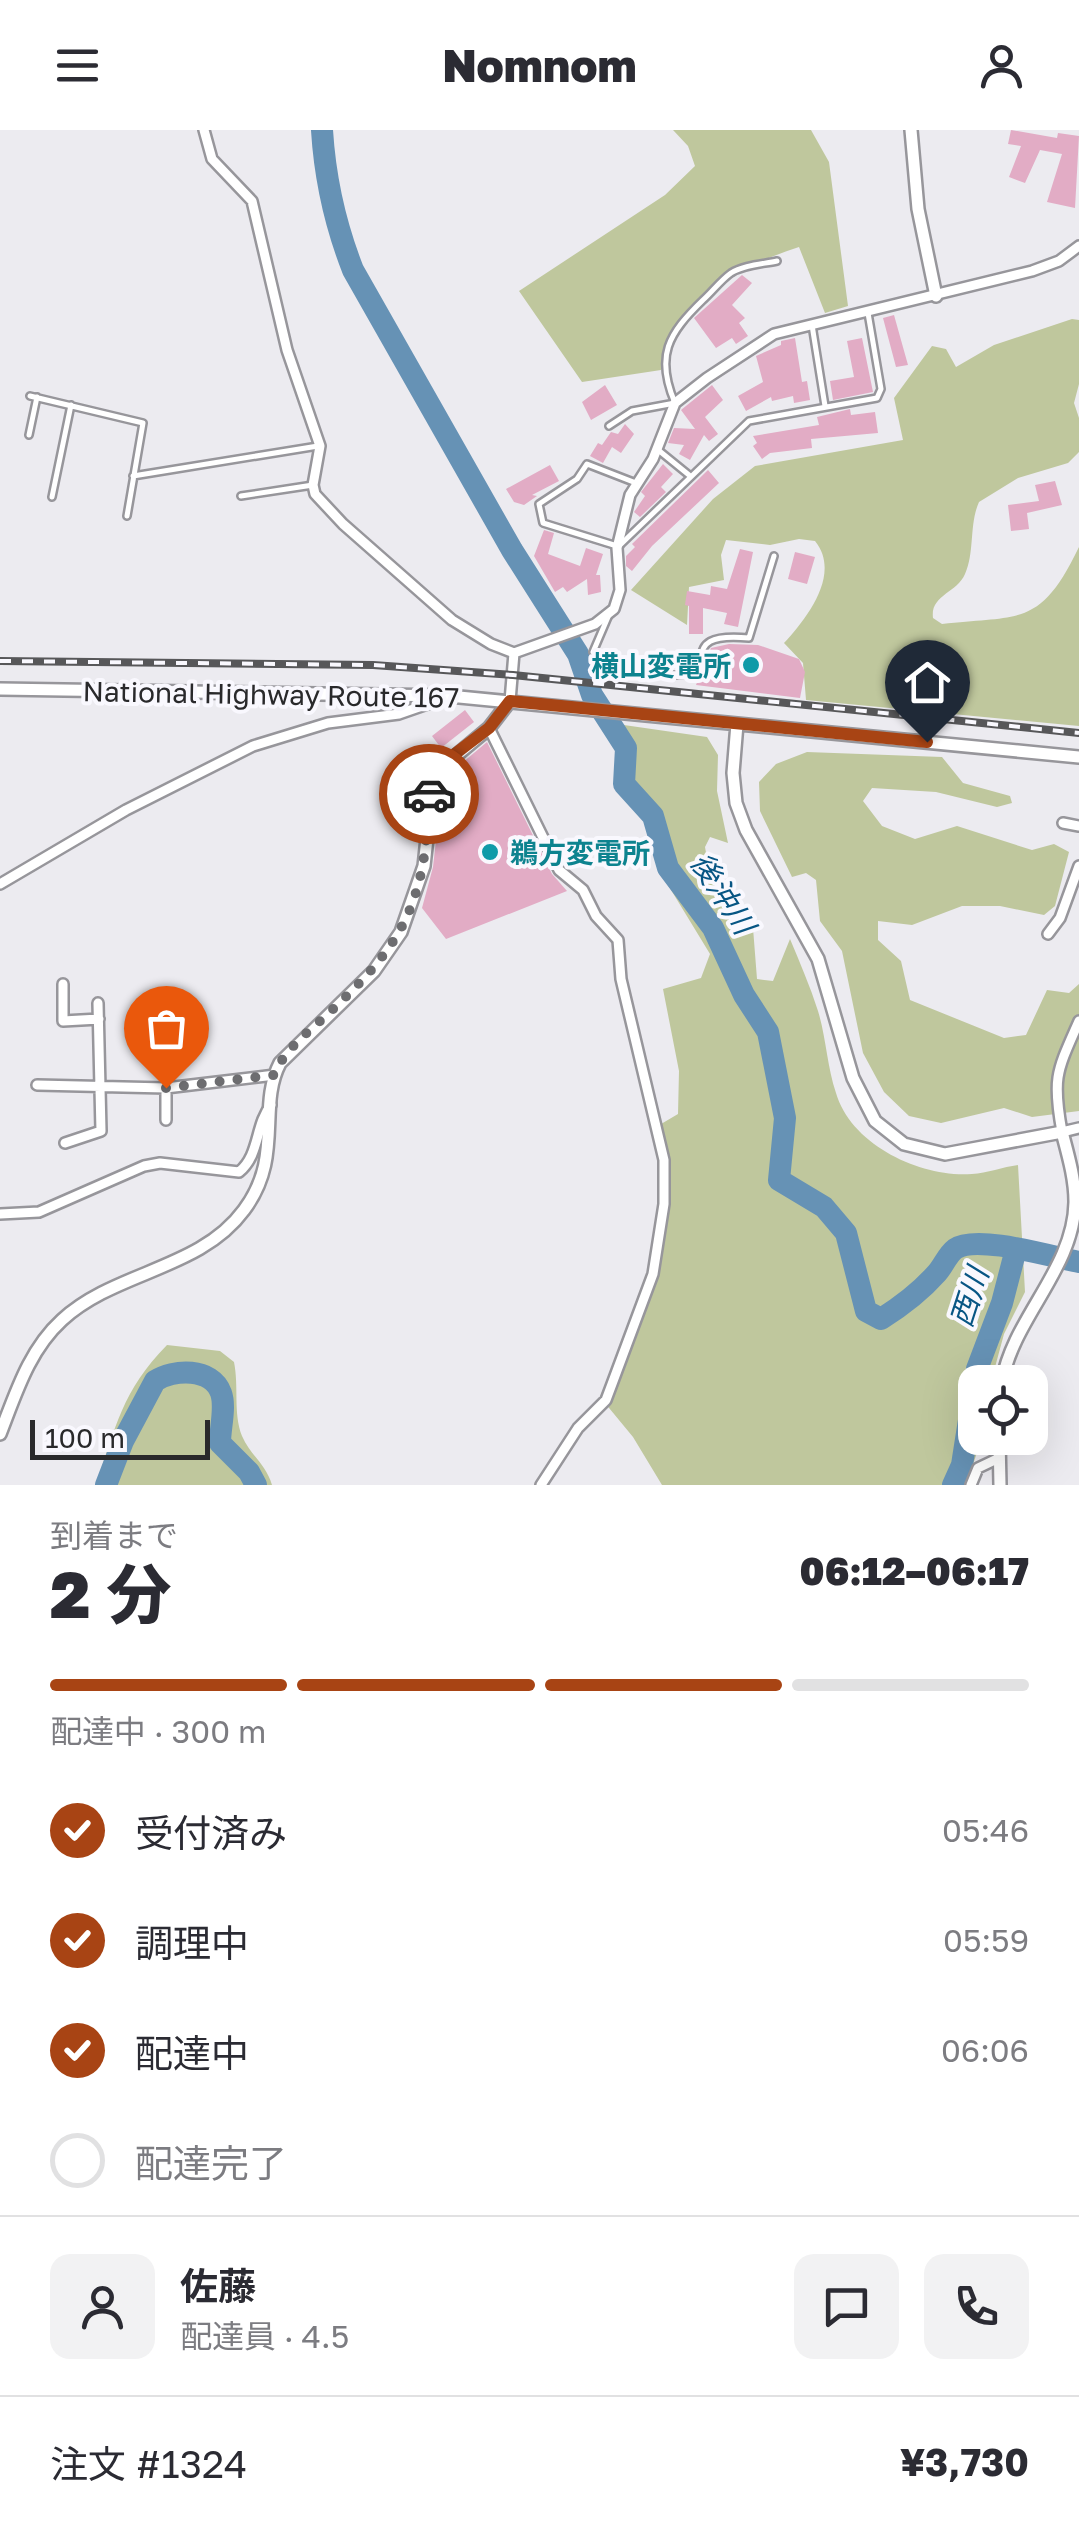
<!DOCTYPE html>
<html lang="ja">
<head>
<meta charset="utf-8">
<style>
	body { margin:0; font-family:"Golos Text","Noto Sans JP",sans-serif; background:#f2f2f3; color:#2b2b33; height:100vh; display:flex; flex-direction:column; font-size:38px; white-space:nowrap }
	* { box-sizing:border-box; margin:0 }
	p { font-size:32px; color:#7c7c81 }
	.icon { flex:none; width:55px; height:55px; fill:none; stroke:currentColor; stroke-width:2; stroke-linecap:round; stroke-linejoin:round }
	.map { position:relative; height:1355px; overflow:hidden }
	.side { display:flex; flex-direction:column; background:#fff; flex:1 }
	.side>* { flex:none }
	.controls { position:absolute; left:958px; top:1235px; display:grid; gap:20px }
	.controls a { display:grid; place-items:center; width:90px; height:90px; border-radius:20px; background:#fff; box-shadow:0 10px 40px #0002; font-size:50px }
	.scale { position:absolute; left:30px; bottom:25px; width:180px; box-sizing:border-box; padding-left:10px; border:5px solid #29292b; border-top:0; font-size:28px; line-height:35px; white-space:nowrap; color:#29292b; -webkit-text-stroke:8px #f9f8fe; paint-order:stroke }
	.pin { position:absolute; display:grid; place-items:center; width:85px; height:85px; color:#fff; margin:-102px -42px; border-radius:50% 50% 50% 0; rotate:-45deg; box-shadow:0 0 10px #0007 }
	.pin .icon { rotate:45deg }
	.courier { position:absolute; display:grid; place-items:center; width:100px; height:100px; margin:-50px; border:8px solid #a84414; border-radius:50%; background:#fff; color:#222; box-shadow:0 2px 12px #0007 }
	.overview em { font-style:normal; font-weight:800 }
	.overview div { display:flex; flex-direction:column-reverse }
	.overview { display:flex; align-items:center; justify-content:space-between; height:170px; padding:0 50px }
	h1 { font-size:65px; font-weight:800; line-height:75px }
	.bar { display:grid; grid-template-columns:repeat(4,1fr); gap:15px 10px; align-content:center; height:120px; padding:0 50px }
	.bar i { height:12px; border-radius:8px; background:#e1e1e2 }
	.bar .on { background:#a84414 }
	.bar p { grid-column:span 4 }
	.line { display:flex; align-items:center; gap:25px; padding:0 50px; border-top:2px solid #e1e1e2 }
	.line div { flex:1 }
	.round { display:grid; place-items:center; flex:none; width:105px; height:105px; border-radius:20px; background:#f2f2f3 }
	ol { padding:0 50px; list-style:none }
	li { display:flex; align-items:center; gap:30px; height:110px }
	li p { margin-inline-start:auto }
	li .icon { padding:10px; border-radius:50%; background:#a84414; color:#fff; stroke-width:4 }
	li:last-child { color:#7c7c81 }
	li i { width:55px; height:55px; border:5px solid #e1e1e2; border-radius:50% }
	header { display:flex; justify-content:space-between; align-items:center; height:130px; padding:0 50px; background:#fff; font-size:45px; font-weight:800 }
	.map>svg:first-child { display:block }
	.green { fill:#bfc79d }
	.lines { fill:none; stroke-linecap:round; stroke-linejoin:round }
	.river { stroke:#6692b5; stroke-width:22 }
	.building { fill:#e2acc5 }
	.service-casing { stroke:#97969b; stroke-width:10 }
	.minor-casing { stroke:#97969b; stroke-width:14 }
	.tertiary-casing { stroke:#97969b; stroke-width:16 }
	.service { stroke:#fff; stroke-width:5 }
	.minor { stroke:#fff; stroke-width:9 }
	.tertiary { stroke:#fff; stroke-width:11 }
	.rail-casing { stroke:#575759; stroke-width:8 }
	.rail { stroke:#f9f8fe; stroke-width:4; stroke-dasharray:11; stroke-linecap:butt }
	.done { stroke:#6d6d70; stroke-width:10; stroke-dasharray:0 18 }
	.route { stroke:#a84414; stroke-width:12 }
	.culture-dot { fill:#0f9aa8; stroke:#f9f8fe; stroke-width:4 }
	.labels { text-anchor:middle; dominant-baseline:central; stroke-width:8; stroke-linejoin:round; paint-order:stroke }
	.culture-label { font-size:28px; font-weight:bold; fill:#0d838f; stroke:#f9f8fe; text-anchor:end }
	.street-label { font-size:28px; fill:#29292b; stroke:#f9f8fe }
	.water-label { font-size:30px; font-style:italic; fill:#085684; stroke:#f9f8fe }
</style>
</head>
<body>
<header><svg class="icon" aria-label="menu" viewBox="0 0 24 24"><path d="M4 6h16M4 12h16M4 18h16"/></svg>Nomnom<svg class="icon" aria-label="person" viewBox="0 0 24 24"><circle cx="12" cy="8" r="4"/><path d="M4 21q1-7 8-7t8 7"/></svg></header>
<div class="map">
<svg width="1079" height="1355" viewBox="0 0 1079 1355">
	<rect width="100%" height="100%" fill="#ecebf0"/>
	<path class="green" d="M673 0H811L829 32 848 176 825 183 799 117C736 138 673 169 661 240L582 252 519 161 665 65 695 36 688 16Z
		M1072 189 1079 190V254L1074 273 1079 288V322L1068 333 1018 348 979 372C969 394 975 422 965 444 957 463 930 465 933 488L942 494C1020 485 1040 498 1079 417V596L806 570 803 533 784 513C806 489 842 444 815 411L799 409 770 415 726 410 721 425 724 450 689 457 687 495 631 460 713 369 755 336 903 310 894 268 932 216 946 219 956 237 994 215Z
		M617 594 707 607 718 625 717 661 728 713 710 707 705 717 708 734 733 778 753 798 757 849 773 851 790 809C800 833 810 856 818 881 826 907 827 936 836 963 851 1015 921 1048 972 1044 987 1043 1003 1037 1018 1035L1025 1162 1004 1204 991 1252H975V1308H982L966 1355H662L633 1307 600 1267 648 1148 662 1056 656 997 678 984 679 941 663 859 701 848 710 824 668 755 650 690 632 654 634 616 617 601Z
		M807 622 942 627 963 653 1010 666 1012 673 997 677 936 662 872 658 863 671 882 696 915 709 957 696 1032 720 1054 714 1069 722 1055 776 1044 785 1000 776H962L912 795 878 791V810L901 831 910 870 1004 908 1026 905 1047 860 1069 863 1079 854V981L1032 987 1004 978 941 993 909 986 884 962 863 923 842 821 820 791 816 750 806 743 792 747 760 681 759 652 776 634Z
		M167 1215 220 1221 234 1232C239 1257 233 1283 242 1306 250 1325 266 1334 272 1355H96C116 1296 122 1261 167 1215Z"/>
	<g class="lines">
		<path class="river" d="M322 0C325 49 335 94 353 140L512 420 578 524 592 565 626 618 624 654 653 686 668 738 713 798 744 865 768 902 785 988 779 1050 824 1077 846 1103 866 1181 881 1189C900 1177 921 1161 936 1144 943 1137 947 1125 955 1119 976 1104 1053 1127 1079 1132
			M106 1355 123 1311 155 1251C173 1239 212 1237 221 1263 226 1277 220 1298 220 1313L249 1342 256 1355
			M953 1355 962 1335 977 1239 1002 1173 1016 1119"/>
	</g>
	<path class="building" d="M1011 0 1057 8 1058 3 1079 6 1075 78 1047 72 1062 24 1040 20 1025 53 1009 47 1021 16 1008 14Z
		M742 145 752 153 732 175 745 188 739 193 748 206 736 214 732 208 716 218 694 188Z
		M894 185 908 235 896 237 883 188Z
		M795 208 802 252 807 251 810 270 794 273 793 266 772 271 771 267 746 281 738 266 763 252 756 226 781 215V211Z
		M862 208 873 262 833 270 830 251 854 247 847 211Z
		M605 255 617 275 591 290 582 272Z
		M712 255 723 270 705 287 718 304 709 311 704 305 690 330 679 324 684 315 668 313 674 298 695 299 681 280Z
		M850 279 851 285 875 282 878 303 811 309 812 318 770 323 762 329 753 316 757 313 753 306 819 295 817 287Z
		M625 294 634 304 621 323 612 317 603 333 590 326 598 313 602 315 611 302 618 304Z
		M663 334 673 344 661 357 666 362 640 387 634 382 645 366 641 362Z
		M550 335 559 351 532 365 537 366 524 375 514 372 506 359Z
		M708 340 719 353 652 416 632 441 626 436V426L635 417 632 414Z
		M1055 351 1062 375 1027 383 1029 399 1011 401 1008 375 1039 371 1035 355Z
		M544 400 554 403 548 424 580 436 586 418 603 424 596 445H600L601 462 588 465 587 449 567 462 563 457 555 462 534 426Z
		M740 419 753 422 738 497 724 494 727 483 703 478V504H689V476L685 475 687 461 710 465 711 456 727 459Z
		M795 422 815 427 807 454 788 449Z
		M729 514 758 515 799 529 805 542 800 568 696 555 711 518Z
		M465 580 474 592 441 618 432 606Z
		M487 612 552 744 567 761 446 809 422 778 433 737 443 649Z"/>
	<g class="lines">
		<defs>
			<path id="service" d="M812 195 825 276
				M30 266 143 293 127 386
				M609 296 632 281 675 273C655 226 668 204 703 170 712 162 721 150 731 143 743 135 763 134 777 131
				M29 305 37 267
				M657 319 689 345
				M133 346 318 316
				M241 366 313 355
				M52 367 71 275
				M617 416 543 393 539 374 577 349 587 334 636 353
				M619 416 749 291 877 268 881 259 868 183
				M608 487 593 522C613 530 668 552 688 543 714 532 682 502 749 508L774 426"/>
			<path id="minor" d="M204 0 212 29 252 71 287 220 320 316 313 355 315 364 343 394 452 490 491 514 514 523 595 494 614 479 620 460 617 418 630 365 653 329 675 273 707 248 774 204 1032 141 1059 131 1079 116
				M510 571 514 523
				M489 598 559 740 583 760 596 786 618 810 621 849 664 1030V1074L653 1144 612 1254 606 1270 578 1298 541 1355
				M1063 693 1079 696
				M0 754 126 680 253 616 328 593 399 584 445 568
				M1048 804 1060 788 1079 736
				M63 854V891L99 889
				M1079 891C1057 941 1052 947 1062 1002L1079 998
				M37 955 166 958 275 945
				M166 990V923
				M65 1013 101 1001 98 873
				M0 1084 39 1082 144 1036 160 1033 239 1042C260 1025 255 995 271 975
				M971 1355 978 1338 999 1328"/>
			<path id="tertiary" d="M911 0 918 79 936 166
				M0 559 449 566 1079 627
				M737 594 733 643 736 673 746 700 818 829 853 948 875 991 904 1014 945 1024 1062 1002C1068 1025 1075 1048 1075 1072 1074 1139 1013 1188 1002 1252
				M0 1304C16 1263 29 1220 62 1190 115 1141 200 1140 244 1080 284 1027 257 977 280 933L374 841 401 802 424 736 434 644 489 598 510 571
				M999 1308 1000 1355"/>
		</defs>
		<use href="#service" class="service-casing"/>
		<use href="#minor" class="minor-casing"/>
		<use href="#tertiary" class="tertiary-casing"/>
		<use href="#service" class="service"/>
		<use href="#minor" class="minor"/>
		<use href="#tertiary" class="tertiary"/>
		<defs>
			<path id="rail" d="M0 531 373 535 513 545 1079 603"/>
		</defs>
		<use href="#rail" class="rail-casing"/>
		<use href="#rail" class="rail"/>
	</g>
	<g class="lines">
		<path class="done" d="M166 958 274 945C285 918 311 900 331 881 407 810 426 769 429 664"/>
		<path class="route" d="M429 664 439 636 489 598 510 571 927 612"/>
	</g>
	<g class="culture-dot">
		<circle cx="751" cy="535" r="10"/>
		<circle cx="490" cy="722" r="10"/>
	</g>
	<g class="labels">
		<g class="culture-label">
			<text x="731" y="535">横山変電所</text>
			<text x="510" y="722" text-anchor="start">鵜方変電所</text>
		</g>
		<g class="street-label">
			<text transform="translate(271 564) rotate(1)">National Highway Route 167</text>
		</g>
		<g class="water-label">
			<text transform="translate(723 763) rotate(57)">後沖川</text>
			<text transform="translate(969 1167) rotate(-72)">西川</text>
		</g>
	</g>
</svg>
<div class="controls">
<a><svg class="icon" aria-label="locate" viewBox="0 0 24 24"><circle cx="12" cy="12" r="6"/><path d="M12 2v4M12 18v4M2 12h4M18 12h4"/></svg></a>
</div>
<div class="scale">100 m</div>
<div class="pin" style="left:166px;top:958px;background:#ea580c"><svg class="icon" aria-label="bag" viewBox="0 0 24 24"><path d="M5 8h14l-1 12H6zM9 8a3 3 0 0 1 6 0"/></svg></div>
<div class="pin" style="left:927px;top:612px;background:#1f2937"><svg class="icon" aria-label="home" viewBox="0 0 24 24"><path d="M3 11l9-7 9 7M6 9v11h12V9"/></svg></div>
<div class="courier" style="left:429px;top:664px"><svg class="icon" aria-label="car" viewBox="0 0 24 24"><path d="M5 17H2v-5l4-1 3-4h7l3 4 3 1v5h-3M9 17h6M6 11h13"/><circle cx="7" cy="17" r="2"/><circle cx="17" cy="17" r="2"/></svg></div>
</div>
<section class="side">
<div class="overview"><div><h1>2 分</h1><p>到着まで</p></div><em>06:12–06:17</em></div>
<div class="bar"><i class="on"></i><i class="on"></i><i class="on"></i><i></i><p>配達中 · 300 m</p></div>
<ol>
<li><svg class="icon" aria-label="check" viewBox="0 0 24 24"><path d="M5 12l5 5 9-10"/></svg>受付済み<p>05:46</p></li>
<li><svg class="icon" aria-label="check" viewBox="0 0 24 24"><path d="M5 12l5 5 9-10"/></svg>調理中<p>05:59</p></li>
<li><svg class="icon" aria-label="check" viewBox="0 0 24 24"><path d="M5 12l5 5 9-10"/></svg>配達中<p>06:06</p></li>
<li><i></i>配達完了</li>
</ol>
<div class="line" style="height:180px"><a class="round"><svg class="icon" aria-label="person" viewBox="0 0 24 24"><circle cx="12" cy="8" r="4"/><path d="M4 21q1-7 8-7t8 7"/></svg></a><div><b>佐藤</b><p>配達員 · 4.5</p></div><a class="round"><svg class="icon" aria-label="chat" viewBox="0 0 24 24"><path d="M4 5h16v11H9l-5 4z"/></svg></a><a class="round"><svg class="icon" aria-label="phone" viewBox="0 0 24 24"><path d="M5 4h4l2 5-3 2q2 4 5 5l2-3 5 2v4C11 20 4 13 5 4z"/></svg></a></div>
<div class="line" style="height:130px"><div>注文 #1324</div><b>¥3,730</b></div>
</section>
</body>
</html>
